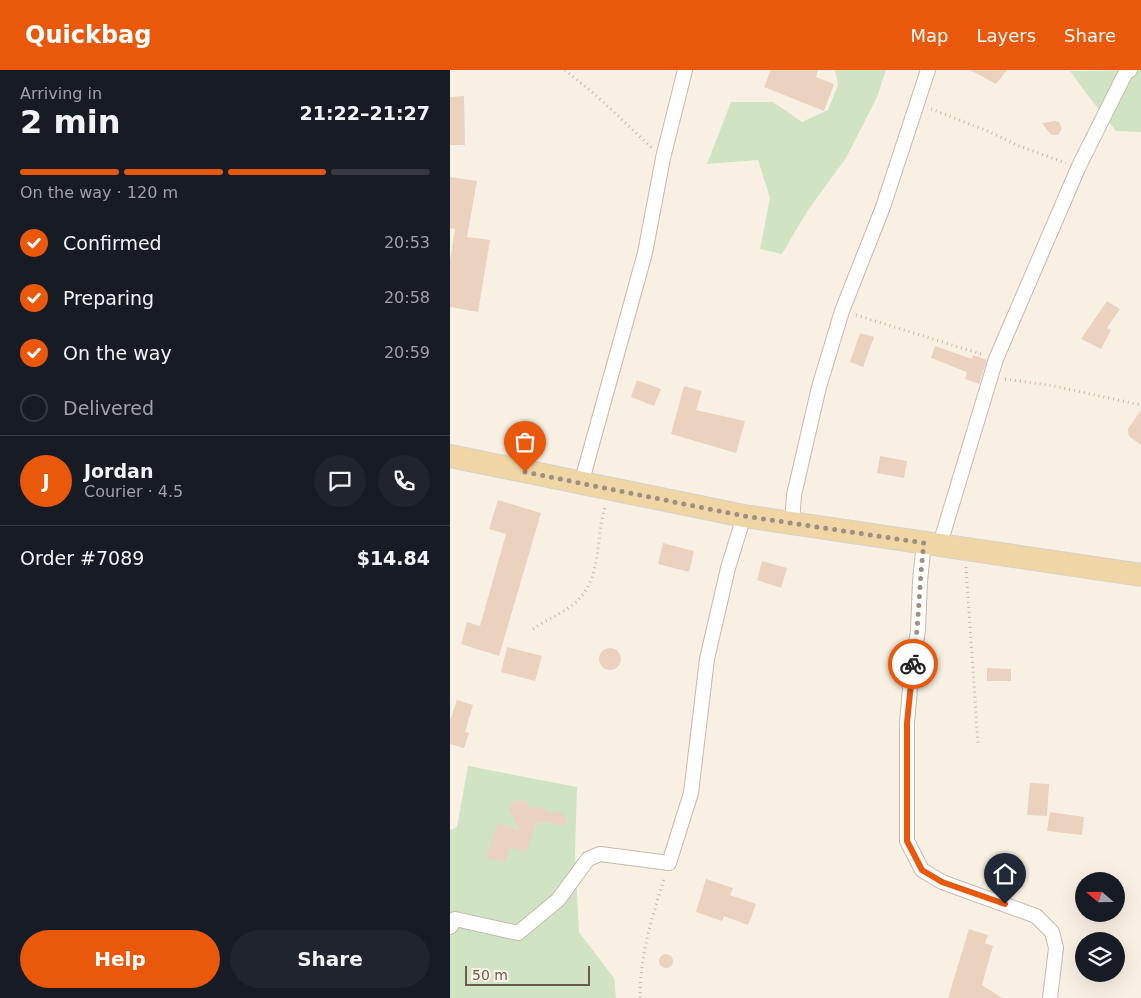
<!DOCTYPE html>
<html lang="en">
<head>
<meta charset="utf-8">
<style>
	body { margin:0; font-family:"DejaVu Sans",sans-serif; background:#20242c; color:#f1f3f6; height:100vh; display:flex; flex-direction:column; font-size:19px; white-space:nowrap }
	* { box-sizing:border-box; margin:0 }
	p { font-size:16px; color:#9ea1a6 }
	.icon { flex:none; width:28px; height:28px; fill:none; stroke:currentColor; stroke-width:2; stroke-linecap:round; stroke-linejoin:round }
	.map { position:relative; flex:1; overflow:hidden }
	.sheet { display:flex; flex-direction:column; background:#171b24; width:450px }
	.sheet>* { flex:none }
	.needle { width:32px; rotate:290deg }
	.tools { position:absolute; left:625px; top:802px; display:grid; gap:10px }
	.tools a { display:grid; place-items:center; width:50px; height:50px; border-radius:50%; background:#171b24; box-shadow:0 5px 20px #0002; font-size:25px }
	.scale { position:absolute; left:15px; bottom:12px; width:125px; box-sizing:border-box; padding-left:5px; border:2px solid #6d5a4d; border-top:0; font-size:14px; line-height:18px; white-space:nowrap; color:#6d5a4d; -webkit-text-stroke:4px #fcf5e9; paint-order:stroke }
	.pin { position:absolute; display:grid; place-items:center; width:42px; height:42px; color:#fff; margin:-51px -21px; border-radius:50% 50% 50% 0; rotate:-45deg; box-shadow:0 0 5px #0007 }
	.pin .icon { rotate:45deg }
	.courier { position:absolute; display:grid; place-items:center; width:50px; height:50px; margin:-25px; border:4px solid #ea580c; border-radius:50%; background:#fff; color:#222; box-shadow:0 1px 6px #0007 }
	.overview em { font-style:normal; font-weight:700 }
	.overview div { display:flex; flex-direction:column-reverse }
	.overview { display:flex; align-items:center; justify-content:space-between; height:85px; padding:0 20px }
	h1 { font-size:32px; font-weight:700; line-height:38px }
	.bar { display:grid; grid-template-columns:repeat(4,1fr); gap:8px 5px; align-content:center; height:60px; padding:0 20px }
	.bar i { height:6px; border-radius:4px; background:#363941 }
	.bar .active { background:#ea580c }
	.bar p { grid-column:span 4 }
	.line { display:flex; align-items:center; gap:12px; padding:0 20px; border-top:1px solid #363941 }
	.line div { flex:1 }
	.round { display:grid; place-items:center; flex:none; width:52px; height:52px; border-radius:26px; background:#20242c }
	ol { padding:0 20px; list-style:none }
	li { display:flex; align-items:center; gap:15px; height:55px }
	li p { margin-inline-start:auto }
	li .icon { padding:5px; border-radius:50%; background:#ea580c; color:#fff; stroke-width:4 }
	li:last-child { color:#9ea1a6 }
	li i { width:28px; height:28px; border:2px solid #363941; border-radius:50% }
	.action { display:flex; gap:10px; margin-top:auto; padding:10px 20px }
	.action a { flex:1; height:58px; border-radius:30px; background:#ea580c; color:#fff; font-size:20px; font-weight:700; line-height:58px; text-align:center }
	.action a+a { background:#20242c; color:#f1f3f6 }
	header { display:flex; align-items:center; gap:30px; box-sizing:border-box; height:70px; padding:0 25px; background:#ea580c; color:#fff }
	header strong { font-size:24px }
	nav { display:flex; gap:28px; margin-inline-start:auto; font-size:18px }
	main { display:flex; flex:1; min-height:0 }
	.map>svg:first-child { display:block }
	.green { fill:#d0e4c4 }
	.building { fill:#ead2bf }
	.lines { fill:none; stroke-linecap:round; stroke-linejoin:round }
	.street-casing { stroke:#c7b9ac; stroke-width:16 }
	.primary-casing { stroke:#d6d1cd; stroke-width:24 }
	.path { stroke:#ceb5a3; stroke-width:3; stroke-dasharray:1 4; stroke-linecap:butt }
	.street { stroke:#fff; stroke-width:14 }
	.primary { stroke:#efd6a4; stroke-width:22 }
	.done { stroke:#9e8f82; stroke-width:5; stroke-dasharray:0 9 }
	.route { stroke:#ea580c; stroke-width:6 }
</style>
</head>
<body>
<header>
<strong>Quickbag</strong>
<nav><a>Map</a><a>Layers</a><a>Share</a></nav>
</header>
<main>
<section class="sheet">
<div class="overview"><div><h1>2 min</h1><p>Arriving in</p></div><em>21:22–21:27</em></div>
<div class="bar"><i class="active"></i><i class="active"></i><i class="active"></i><i></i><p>On the way · 120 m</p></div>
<ol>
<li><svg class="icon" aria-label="check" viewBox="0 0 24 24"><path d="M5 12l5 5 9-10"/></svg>Confirmed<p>20:53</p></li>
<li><svg class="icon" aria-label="check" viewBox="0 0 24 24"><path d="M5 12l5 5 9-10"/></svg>Preparing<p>20:58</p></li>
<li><svg class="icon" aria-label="check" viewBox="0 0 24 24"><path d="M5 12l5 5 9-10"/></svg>On the way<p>20:59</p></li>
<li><i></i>Delivered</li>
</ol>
<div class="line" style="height:90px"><b class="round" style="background:#ea580c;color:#fff">J</b><div><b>Jordan</b><p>Courier · 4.5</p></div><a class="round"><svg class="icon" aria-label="chat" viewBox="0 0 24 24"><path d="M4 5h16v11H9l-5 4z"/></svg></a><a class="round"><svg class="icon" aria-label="phone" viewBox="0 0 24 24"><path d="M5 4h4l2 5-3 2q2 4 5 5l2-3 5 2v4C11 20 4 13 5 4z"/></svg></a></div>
<div class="line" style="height:65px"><div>Order #7089</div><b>$14.84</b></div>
<div class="action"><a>Help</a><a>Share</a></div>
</section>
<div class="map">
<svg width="691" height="928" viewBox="0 0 691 928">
	<rect width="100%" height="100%" fill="#f8f1e3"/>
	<path class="green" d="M385 0H436L427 27 396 88 358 140 332 184 310 179 320 128 308 90 257 94 281 32H323L352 52 378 40 388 15Z
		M691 0V62L666 61 636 23 620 1Z
		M18 696 127 717 125 783 129 862 164 908 166 928H0V760L7 757Z"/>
	<path class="building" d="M321 0H368L366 7 384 14 374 41 314 17Z
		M520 0H557L546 14Z
		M14 26 15 75H0V27Z
		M605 51 609 52 612 59 608 65H604L600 64 592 53Z
		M0 107 27 111 17 167 40 170 28 242 0 237V191L5 159 0 158Z
		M657 231 670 239 657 258 661 260 651 279 631 269Z
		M410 263 424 267 413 297 400 292Z
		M485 276 522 289 523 285 537 290 529 314 515 309 517 302 481 288Z
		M187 310 211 319 204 336 181 327Z
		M234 316 252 321 246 340 295 351 286 383 221 364Z
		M691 340V375L679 366 678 363V359Z
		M430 386 457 391 454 408 427 403Z
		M48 430 91 443 49 586 11 574 17 552 30 556 56 464 39 459Z
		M213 473 244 481 239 502 208 494Z
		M312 491 337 498 331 518 307 510Z
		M57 577 92 586 85 611 51 602Z
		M149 589a11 11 0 1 1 22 0a11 11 0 1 1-22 0Z
		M537 598 561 599V611H537Z
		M7 630 23 635 15 662 19 663 14 678 0 674V651Z
		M580 713 599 714 597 746 577 745Z
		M65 730 76 731 80 738 92 737 98 742H111L116 747 117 751 112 756 99 752 86 753 76 782 60 777 55 793 36 787 48 753 70 761 59 739Z
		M600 742 634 747 632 765 597 761Z
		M256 809 283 818 280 825 306 834 298 855 274 846 272 851 246 842Z
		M519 859 538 865 535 873 543 876 532 915 552 928H498Z
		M209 891a7 7 0 1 1 14 0a7 7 0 1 1-14 0Z"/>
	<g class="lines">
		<defs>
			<path id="street" d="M131 414 195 183 213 88 235 0
				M342 453 344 425 369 317 392 241 433 137 478 0
				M474 473 470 511 468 560 461 607 457 653V771L472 800 492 812 586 846 602 862 606 878 600 928
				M490 474 546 289 629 96 676 2 680 0
				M0 857 5 849 68 863 108 830 138 789 150 784 219 793 241 723 257 589 278 498 294 446"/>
			<path id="primary" d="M0 386 294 446 691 505"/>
		</defs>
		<use href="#street" class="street-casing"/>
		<use href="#primary" class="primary-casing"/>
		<path class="path" d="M115 0 148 27 202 78
			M481 39 540 62 569 76 616 93
			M406 245 534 285
			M555 309 604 316 691 335
			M516 497 528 674
			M83 559C97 549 114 543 126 532 153 507 145 469 155 437
			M190 928C190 885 202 847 215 806"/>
		<use href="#street" class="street"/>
		<use href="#primary" class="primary"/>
	</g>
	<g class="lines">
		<path class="done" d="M75 402 294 446 474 473C469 514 469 554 463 594"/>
		<path class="route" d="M463 594 457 653V771L472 800 492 812 555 834"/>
	</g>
</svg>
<div class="tools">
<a><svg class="needle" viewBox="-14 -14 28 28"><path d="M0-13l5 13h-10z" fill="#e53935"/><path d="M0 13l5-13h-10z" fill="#9ea1a6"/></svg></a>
<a><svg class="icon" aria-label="layers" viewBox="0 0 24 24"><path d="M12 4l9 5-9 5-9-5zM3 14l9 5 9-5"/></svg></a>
</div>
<div class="scale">50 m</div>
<div class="pin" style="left:75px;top:402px;background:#ea580c"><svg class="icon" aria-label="bag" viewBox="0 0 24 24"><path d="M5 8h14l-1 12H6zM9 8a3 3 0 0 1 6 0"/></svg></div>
<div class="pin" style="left:555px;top:834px;background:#1f2937"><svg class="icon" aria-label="home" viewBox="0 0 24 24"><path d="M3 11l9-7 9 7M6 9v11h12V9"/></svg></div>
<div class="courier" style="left:463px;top:594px"><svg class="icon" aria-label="bike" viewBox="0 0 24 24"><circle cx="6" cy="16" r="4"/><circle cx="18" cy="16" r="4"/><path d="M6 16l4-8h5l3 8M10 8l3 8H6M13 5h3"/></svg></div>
</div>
</main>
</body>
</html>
